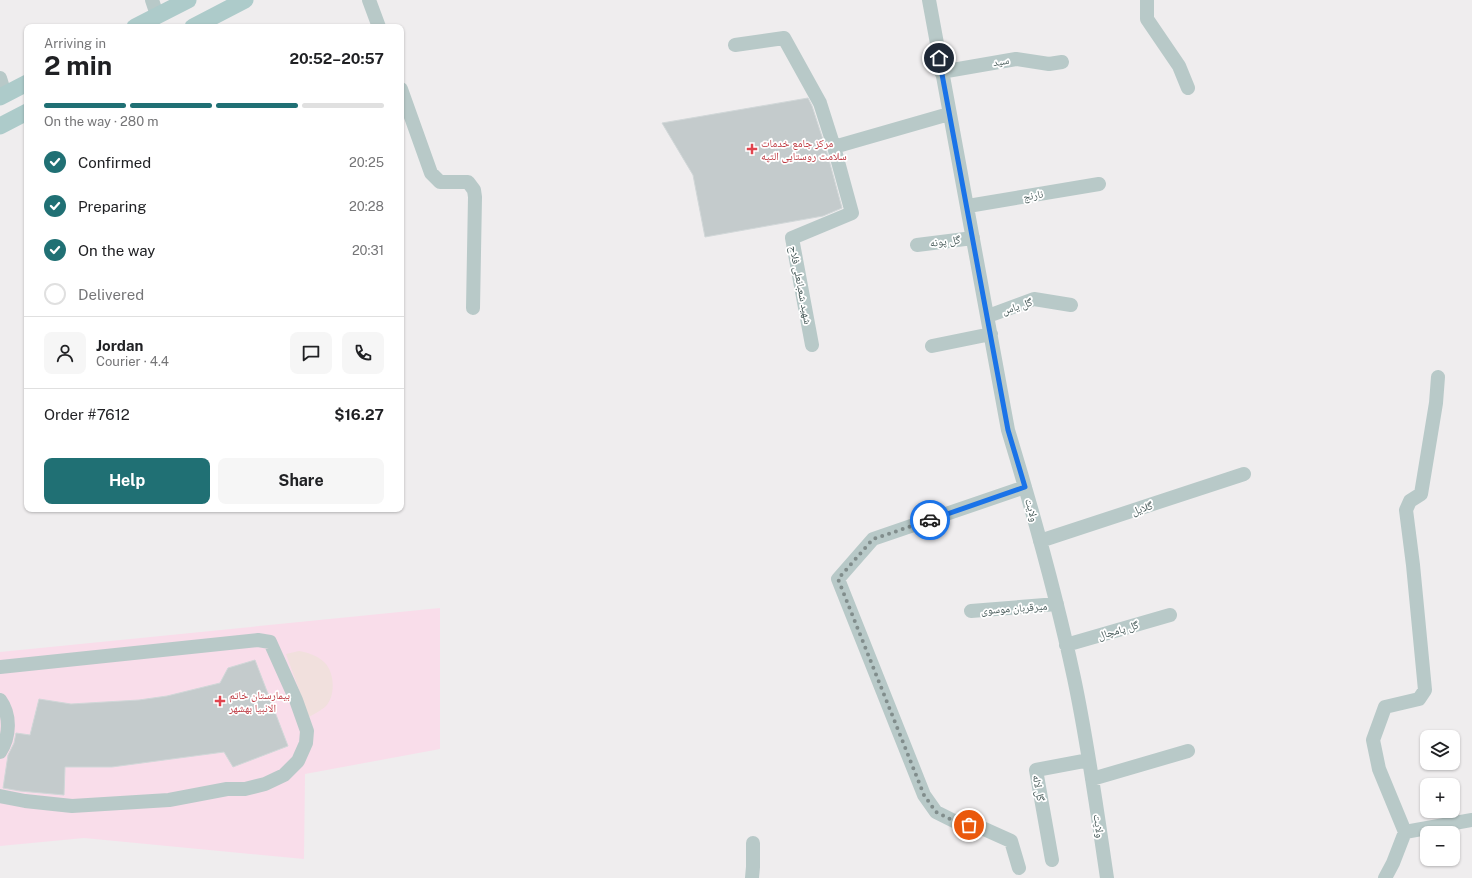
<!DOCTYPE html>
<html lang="en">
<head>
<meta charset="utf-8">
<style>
	body { margin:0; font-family:"Public Sans","Noto Naskh Arabic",sans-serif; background:#f6f6f6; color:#202124; height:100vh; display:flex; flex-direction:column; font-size:15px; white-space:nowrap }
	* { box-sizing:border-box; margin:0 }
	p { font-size:13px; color:#757577 }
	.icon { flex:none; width:22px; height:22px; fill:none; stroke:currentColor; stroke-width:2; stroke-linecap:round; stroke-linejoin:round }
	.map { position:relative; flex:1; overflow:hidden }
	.drawer { position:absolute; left:24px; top:24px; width:380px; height:488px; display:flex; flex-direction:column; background:#fff; border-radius:8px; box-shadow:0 1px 3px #0004 }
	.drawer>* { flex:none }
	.tools { position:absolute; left:1420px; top:730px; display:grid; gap:8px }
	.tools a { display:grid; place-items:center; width:40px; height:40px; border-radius:8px; background:#fff; box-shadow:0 1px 3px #0004; font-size:20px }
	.pin { position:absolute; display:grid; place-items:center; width:34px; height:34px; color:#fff; margin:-17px; border:2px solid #fff; border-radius:50%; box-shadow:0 1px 4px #0007 }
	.courier { position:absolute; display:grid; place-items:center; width:40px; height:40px; margin:-20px; border:3px solid #1a73e8; border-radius:50%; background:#fff; color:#222; box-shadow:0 1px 5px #0007 }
	.overview em { font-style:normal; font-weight:700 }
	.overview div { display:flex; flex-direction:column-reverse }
	.overview { display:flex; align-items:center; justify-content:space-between; height:68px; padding:0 20px }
	h1 { font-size:26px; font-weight:700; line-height:30px }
	.bar { display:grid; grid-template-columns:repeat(4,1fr); gap:6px 4px; align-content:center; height:48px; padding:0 20px }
	.bar i { height:5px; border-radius:3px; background:#e0e0e0 }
	.bar .on { background:#207074 }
	.bar p { grid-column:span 4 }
	.line { display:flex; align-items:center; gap:10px; padding:0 20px; border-top:1px solid #e0e0e0 }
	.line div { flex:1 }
	.round { display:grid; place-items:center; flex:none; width:42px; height:42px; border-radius:8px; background:#f6f6f6 }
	ol { padding:0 20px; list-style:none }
	li { display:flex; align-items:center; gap:12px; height:44px }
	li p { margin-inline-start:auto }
	li .icon { padding:4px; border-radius:50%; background:#207074; color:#fff; stroke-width:4 }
	li:last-child { color:#757577 }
	li i { width:22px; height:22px; border:2px solid #e0e0e0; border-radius:50% }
	.button { display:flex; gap:8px; margin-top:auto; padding:8px 20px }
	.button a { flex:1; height:46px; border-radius:8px; background:#207074; color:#fff; font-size:16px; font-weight:700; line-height:46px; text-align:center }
	.button a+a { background:#f6f6f6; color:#202124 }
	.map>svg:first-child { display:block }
	.medical { fill:#f9ddea }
	.sand { fill:#f1e0dd }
	.building { fill:#c4cbcc; stroke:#d1d7d8 }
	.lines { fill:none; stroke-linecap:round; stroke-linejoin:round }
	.minor { stroke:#b8c9c8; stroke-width:14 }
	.major { stroke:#adcbca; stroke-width:17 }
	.done { stroke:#818d8c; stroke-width:4; stroke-dasharray:0 7.2 }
	.route { stroke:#1a73e8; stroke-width:5 }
	.health-dot { fill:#e0444e; stroke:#fff; stroke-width:1.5 }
	.labels { text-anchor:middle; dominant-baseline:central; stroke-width:3.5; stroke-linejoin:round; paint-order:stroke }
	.street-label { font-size:11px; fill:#465958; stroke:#fff }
	.health-label { font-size:11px; fill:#be3a42; stroke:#fff; text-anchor:start }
</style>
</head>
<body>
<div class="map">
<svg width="1472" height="878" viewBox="0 0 1472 878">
	<rect width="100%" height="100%" fill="#efedee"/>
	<path class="medical" d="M440 608V749L305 774 304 859 84 838 0 846V652Z"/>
	<path class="sand" d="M299 651C309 653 316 655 324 662 335 672 336 697 325 707 320 711 314 714 309 717L286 654Z"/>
	<path class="building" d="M808 98 812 106 826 149 842 208 823 216 705 237 693 175 662 123Z
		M255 660 288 746 233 767 224 752 112 767H65L64 795 20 791 3 788 8 755 14 743 16 733 30 735 39 699 71 704 139 700 167 696 220 683 228 668Z"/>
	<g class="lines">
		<path class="minor" d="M152 0 157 15
			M369 0 379 27
			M929 0 1008 430C1033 512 1056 594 1074 678 1088 744 1097 811 1107 878
			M1147 0V19L1179 66 1188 88
			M735 45 784 38 820 103 834 147
			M941 72 1016 59 1049 64 1062 62
			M0 78 5 94
			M401 89 431 173 440 182H468L474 190 475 197 473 308
			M968 206 1099 184
			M917 245 973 238
			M988 316 1034 299 1071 305
			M812 345 792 238 852 213 834 147 949 114
			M932 346 991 334
			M1040 541 1244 474
			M971 611 1057 604
			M1066 645 1170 615
			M0 667 258 640 270 642 296 700 307 731 306 743 298 761 284 775 265 784 245 789H227L169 800 72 806 25 801 0 796
			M0 700C11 715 10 737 0 752
			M1092 779 1188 751
			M1405 832 1379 769 1373 740 1385 707 1419 699 1425 690 1413 565 1406 510 1410 501 1421 494 1436 403 1438 377
			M1052 860 1036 770 1089 760
			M1019 868 1011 841 982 828 956 822 936 812 924 795 838 579 873 539 1025 487
			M752 878 753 867V843
			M1385 878 1393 863 1405 832 1472 820"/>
		<path class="major" d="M135 27 188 0
			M193 27 245 0
			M0 97 27 83
			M0 126 27 112"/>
	</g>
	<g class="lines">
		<path class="done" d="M930 520 873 539 838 579 924 795 936 812 956 822 969 825"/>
		<path class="route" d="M930 520 1025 487 1008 430 939 58"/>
	</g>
	<g class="health-dot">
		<path d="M750 143h4v4h4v4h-4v4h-4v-4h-4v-4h4z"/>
		<path d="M218 695h4v4h4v4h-4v4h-4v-4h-4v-4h4z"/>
	</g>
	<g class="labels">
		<g class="street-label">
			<text transform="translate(1001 61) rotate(-9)">سید</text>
			<text transform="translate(1033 195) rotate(-10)">نارنج</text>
			<text transform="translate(945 241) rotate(-7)">گل پونه</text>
			<text transform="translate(801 285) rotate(79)">شهید شعبانعلی فلاح</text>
			<text transform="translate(1017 306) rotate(-17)">گل یاس</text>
			<text transform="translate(1142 508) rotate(-18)">گلایل</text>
			<text transform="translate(1032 510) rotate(75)">ولایت</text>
			<text transform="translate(1014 608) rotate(-4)">میرقربان موسوی</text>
			<text transform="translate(1118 630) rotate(-16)">گل پامچال</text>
			<text transform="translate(1039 788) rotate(80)">گل لاله</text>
			<text transform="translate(1099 826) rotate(82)">ولایت</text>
		</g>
		<g class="health-label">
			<text x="761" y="143">مرکز جامع خدمات<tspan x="761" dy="13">سلامت روستایی التپه</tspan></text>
			<text x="229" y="695">بیمارستان خاتم<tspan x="229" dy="13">الانبیا بهشهر</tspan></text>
		</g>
	</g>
</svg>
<div class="tools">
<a><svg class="icon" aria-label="layers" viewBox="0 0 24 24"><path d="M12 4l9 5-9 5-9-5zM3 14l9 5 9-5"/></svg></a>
<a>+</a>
<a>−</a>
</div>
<div class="pin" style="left:969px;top:825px;background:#ea580c"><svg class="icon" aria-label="bag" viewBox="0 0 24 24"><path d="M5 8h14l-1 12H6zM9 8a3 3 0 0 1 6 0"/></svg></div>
<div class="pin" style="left:939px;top:58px;background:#1f2937"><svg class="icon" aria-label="home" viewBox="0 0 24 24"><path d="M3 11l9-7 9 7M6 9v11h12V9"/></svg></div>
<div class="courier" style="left:930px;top:520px"><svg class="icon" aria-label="car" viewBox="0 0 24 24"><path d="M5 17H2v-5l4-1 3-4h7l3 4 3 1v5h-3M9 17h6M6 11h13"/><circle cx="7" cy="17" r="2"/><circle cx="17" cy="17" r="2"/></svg></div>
<section class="drawer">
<div class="overview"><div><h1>2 min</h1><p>Arriving in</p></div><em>20:52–20:57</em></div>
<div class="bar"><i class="on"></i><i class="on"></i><i class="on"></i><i></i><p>On the way · 280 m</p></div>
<ol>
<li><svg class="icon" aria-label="check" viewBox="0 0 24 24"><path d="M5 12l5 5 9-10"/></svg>Confirmed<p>20:25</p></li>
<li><svg class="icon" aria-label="check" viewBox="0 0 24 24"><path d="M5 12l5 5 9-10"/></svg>Preparing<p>20:28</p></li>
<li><svg class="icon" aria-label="check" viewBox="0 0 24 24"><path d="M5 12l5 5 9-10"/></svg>On the way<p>20:31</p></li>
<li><i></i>Delivered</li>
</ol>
<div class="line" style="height:72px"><a class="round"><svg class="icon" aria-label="person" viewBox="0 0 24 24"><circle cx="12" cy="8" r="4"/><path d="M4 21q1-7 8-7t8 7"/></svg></a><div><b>Jordan</b><p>Courier · 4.4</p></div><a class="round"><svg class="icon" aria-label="chat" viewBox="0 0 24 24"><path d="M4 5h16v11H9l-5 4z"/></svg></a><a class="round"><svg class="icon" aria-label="phone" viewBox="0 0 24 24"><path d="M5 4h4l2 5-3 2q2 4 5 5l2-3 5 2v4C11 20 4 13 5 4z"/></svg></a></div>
<div class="line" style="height:52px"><div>Order #7612</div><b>$16.27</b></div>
<div class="button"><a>Help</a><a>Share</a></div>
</section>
</div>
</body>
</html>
